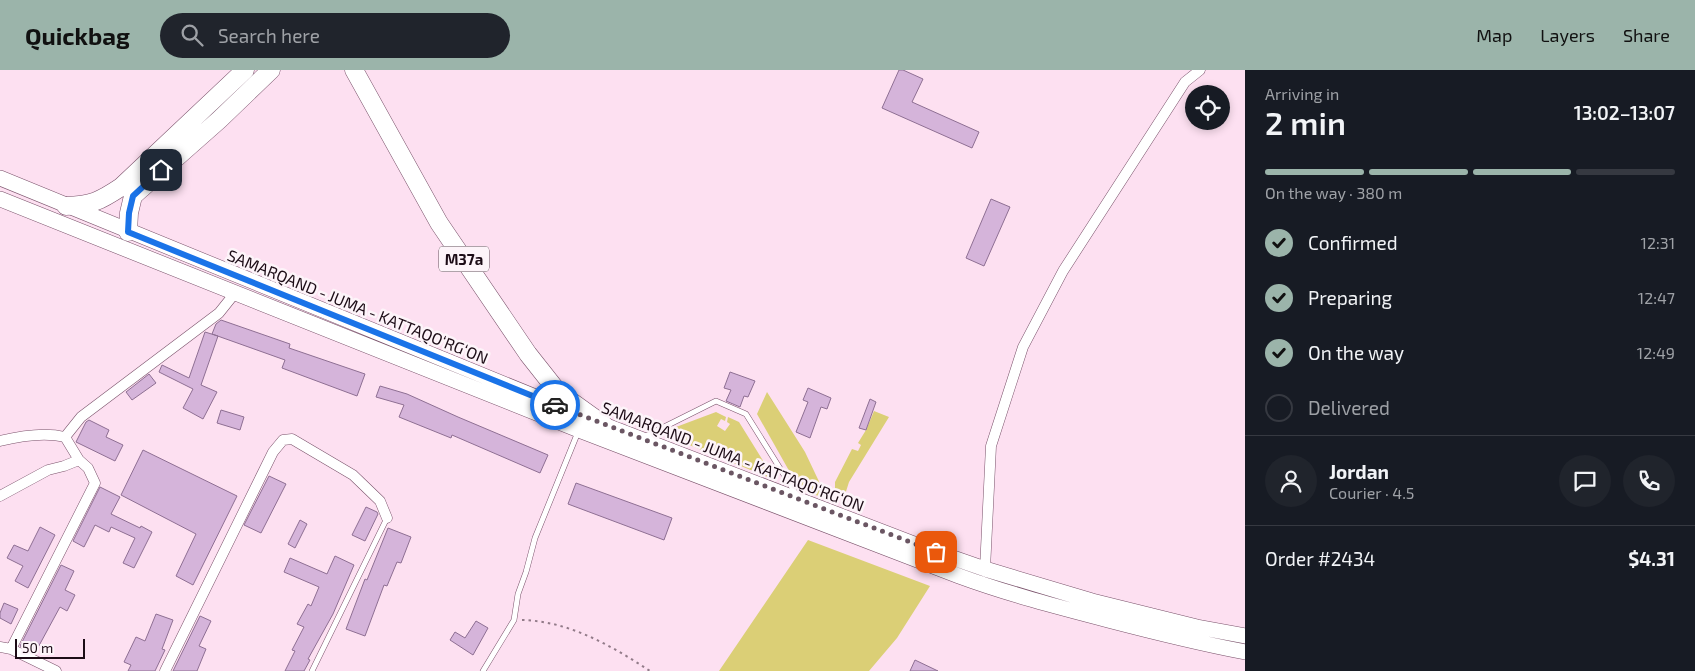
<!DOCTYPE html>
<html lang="en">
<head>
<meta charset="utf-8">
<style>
	body { margin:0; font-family:"Exo 2",sans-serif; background:#20242c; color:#f1f3f6; height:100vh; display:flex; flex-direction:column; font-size:19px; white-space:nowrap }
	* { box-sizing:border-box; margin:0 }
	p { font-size:16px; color:#9ea1a6 }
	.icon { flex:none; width:28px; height:28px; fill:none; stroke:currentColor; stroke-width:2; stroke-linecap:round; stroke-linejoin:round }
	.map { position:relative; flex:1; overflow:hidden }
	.panel { display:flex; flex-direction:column; background:#171b24; width:450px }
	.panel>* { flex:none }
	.buttons { position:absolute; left:1185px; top:15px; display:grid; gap:10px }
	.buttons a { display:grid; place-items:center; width:45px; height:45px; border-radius:50%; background:#171b24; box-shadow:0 2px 8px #0003; font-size:25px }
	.scale { position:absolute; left:15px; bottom:12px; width:70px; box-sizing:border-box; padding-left:5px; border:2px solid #1c0c16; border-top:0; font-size:14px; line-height:18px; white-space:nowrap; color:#1c0c16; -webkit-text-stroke:4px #fdf4f9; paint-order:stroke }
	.pin { position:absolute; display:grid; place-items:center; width:42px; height:42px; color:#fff; margin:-21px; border-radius:10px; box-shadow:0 2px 8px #0006 }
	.courier { position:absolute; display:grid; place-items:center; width:50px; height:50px; margin:-25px; border:4px solid #1a73e8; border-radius:50%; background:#fff; color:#222; box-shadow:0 1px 6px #0007 }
	.overview em { font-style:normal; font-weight:600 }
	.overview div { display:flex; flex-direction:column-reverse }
	.overview { display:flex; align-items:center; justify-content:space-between; height:85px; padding:0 20px }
	h1 { font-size:32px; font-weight:600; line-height:38px }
	.bar { display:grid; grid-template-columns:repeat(4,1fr); gap:8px 5px; align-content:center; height:60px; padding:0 20px }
	.bar i { height:6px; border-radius:4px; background:#363941 }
	.bar .selected { background:#9bb4aa }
	.bar p { grid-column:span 4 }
	.line { display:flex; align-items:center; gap:12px; padding:0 20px; border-top:1px solid #363941 }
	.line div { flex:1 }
	.round { display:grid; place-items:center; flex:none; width:52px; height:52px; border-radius:26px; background:#20242c }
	ol { padding:0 20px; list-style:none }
	li { display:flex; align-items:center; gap:15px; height:55px }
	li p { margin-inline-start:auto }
	li .icon { padding:5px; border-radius:50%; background:#9bb4aa; color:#111; stroke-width:4 }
	li:last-child { color:#9ea1a6 }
	li i { width:28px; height:28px; border:2px solid #363941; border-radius:50% }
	header { display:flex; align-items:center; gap:30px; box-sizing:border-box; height:70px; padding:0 25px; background:#9bb4aa; color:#111 }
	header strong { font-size:24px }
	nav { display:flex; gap:28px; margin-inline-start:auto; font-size:18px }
	.search { width:350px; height:45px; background:#20242c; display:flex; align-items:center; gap:12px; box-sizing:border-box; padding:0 18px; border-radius:28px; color:#9ea1a6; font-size:19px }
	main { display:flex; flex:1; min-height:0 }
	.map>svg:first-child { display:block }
	.green { fill:#dbcf76 }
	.building { fill:#d5b4da; stroke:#8e6f93 }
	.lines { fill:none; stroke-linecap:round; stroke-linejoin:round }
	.lane-casing { stroke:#7a526b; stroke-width:6 }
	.street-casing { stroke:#7a526b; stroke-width:11 }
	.primary-casing { stroke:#7a526b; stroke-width:16 }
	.highway-casing { stroke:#7a526b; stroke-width:19 }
	.path { stroke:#927b89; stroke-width:2; stroke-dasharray:2.5 4; stroke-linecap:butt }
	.lane { stroke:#fff; stroke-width:5 }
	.street { stroke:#fff; stroke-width:10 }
	.primary { stroke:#fff; stroke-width:15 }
	.highway { stroke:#fff; stroke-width:18 }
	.done { stroke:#6b5663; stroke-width:5; stroke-dasharray:0 9 }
	.route { stroke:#1a73e8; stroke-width:6 }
	.labels { text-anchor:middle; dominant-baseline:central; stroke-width:5; stroke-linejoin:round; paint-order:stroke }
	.shield { fill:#fdf4f9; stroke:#60525a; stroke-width:1 }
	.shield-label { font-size:15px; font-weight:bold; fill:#1c0c16 }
	.street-label { font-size:16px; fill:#1c0c16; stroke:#fdf4f9 }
</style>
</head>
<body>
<header>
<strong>Quickbag</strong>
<div class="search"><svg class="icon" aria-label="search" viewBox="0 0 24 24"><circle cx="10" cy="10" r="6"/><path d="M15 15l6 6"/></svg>Search here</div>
<nav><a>Map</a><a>Layers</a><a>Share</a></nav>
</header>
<main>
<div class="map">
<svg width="1245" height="601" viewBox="0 0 1245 601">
	<rect width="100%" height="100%" fill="#fde0f1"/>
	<path class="green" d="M767 322 805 382 824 422 819 426 805 422 792 406 757 344Z
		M874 341 889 347 849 412 843 431 835 421V412L852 379 858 381 861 375 858 373 866 360Z
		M716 342 726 347 725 351 721 349 717 356 725 361 730 354 727 352 728 347 739 352 775 410 660 363Z
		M808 470 930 516 897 568 869 601H719Z"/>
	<path class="building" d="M899 0H903L923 9 912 32 979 62 972 78 882 38Z
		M991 129 1010 137 984 196 966 188Z
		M221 250 290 274 289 278 365 304 357 326 282 298 285 290 212 264 216 254Z
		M205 262 218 266 201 315 217 322 203 349 183 338 193 319 159 302 162 295 189 308Z
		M730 302 755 311 748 327 744 326 740 337 726 331 731 320 724 318Z
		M149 304 156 313 132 330 126 322Z
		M380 316 407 324 458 347 548 385 540 403 452 365 451 368 399 347 404 335 376 327Z
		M808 318 831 328 827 339 821 337 810 368 796 362 808 332 803 330Z
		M870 329 876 332 866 360 859 358Z
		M221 340 244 347 240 360 217 353Z
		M89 350 109 360 106 367 123 375 115 391 76 372 86 352Z
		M143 380 237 426 193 515 176 506 196 464 121 425Z
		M269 406 286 414 261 463 244 455Z
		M576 413 672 448 664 470 568 434Z
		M100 417 120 427 111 444 140 458 141 456 152 462 134 498 123 493 135 468 111 457 109 462 95 455 84 477 73 471Z
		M366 437 377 442 378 444 365 471 352 465Z
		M300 450 307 454 295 478 288 474Z
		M40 457 55 465 28 518 15 511 23 496 7 488 14 475 28 481Z
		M388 458 411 467 401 493 397 492 387 516 384 515 365 566 346 559 365 509 367 510Z
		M335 486 354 495 333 544 308 589 310 590 304 601H285L295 581 292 580 304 557 297 554 308 534 311 536 319 517 284 502 290 488 327 504Z
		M61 495 74 501 65 520 75 525 67 541 60 537 35 583 20 576Z
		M4 533 18 539 11 554 0 548V543Z
		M156 544 173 550 162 579 165 580 155 601H128L131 595 124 592 136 567 145 571Z
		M200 546 211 551 199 576 206 579 197 601H173Z
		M476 551 488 558 473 585 450 570 455 562 465 568Z
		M915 590 938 601H910Z"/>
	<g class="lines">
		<defs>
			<path id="lane" d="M644 367 716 331 746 344 796 424
				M312 601 387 448
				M483 601 514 550 518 524 526 502 535 468 578 362"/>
			<path id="street" d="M0 371C20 366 44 362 65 367
				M0 426 48 400 64 396 79 390
				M985 499 991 376 1023 277 1063 201 1185 12 1200 0
				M0 577 11 579 56 601
				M11 579 95 413 88 398 79 390 65 367 81 347 219 243 235 223
				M165 601 273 382 283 370 292 369 353 405 380 431 387 448"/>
			<path id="primary" d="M0 108 604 355 919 476 985 499 1092 531 1197 557 1245 566
				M0 129 579 360 959 506C1008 524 1058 537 1108 550 1154 562 1199 573 1245 582"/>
			<path id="highway" d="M354 0 439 153 528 284 558 322 604 355
				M66 136C92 135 100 131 121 117L245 0
				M128 162 129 143 133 126 219 50 271 0"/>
		</defs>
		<use href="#lane" class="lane-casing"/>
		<use href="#street" class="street-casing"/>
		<use href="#primary" class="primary-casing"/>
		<use href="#highway" class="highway-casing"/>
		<path class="path" d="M522 550C569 551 612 576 650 601"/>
		<use href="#lane" class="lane"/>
		<use href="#street" class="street"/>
		<use href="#primary" class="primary"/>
		<use href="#highway" class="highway"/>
	</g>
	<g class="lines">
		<path class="done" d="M555 335 936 482"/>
		<path class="route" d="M161 100 133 126 129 143 128 162 555 335"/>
	</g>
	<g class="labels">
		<rect class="shield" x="439" y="176.5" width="50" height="25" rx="4"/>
		<g class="shield-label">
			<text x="464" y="189">M37a</text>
		</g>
		<g class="street-label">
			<text transform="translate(358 236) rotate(22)">SAMARQAND - JUMA - KATTAQO‘RG‘ON</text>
			<text transform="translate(733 386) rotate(21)">SAMARQAND - JUMA - KATTAQO‘RG‘ON</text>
		</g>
	</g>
</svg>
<div class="buttons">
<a><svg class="icon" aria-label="locate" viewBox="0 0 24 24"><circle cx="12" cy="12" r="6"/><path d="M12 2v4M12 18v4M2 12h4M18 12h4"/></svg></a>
</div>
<div class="scale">50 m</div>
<div class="pin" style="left:936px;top:482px;background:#ea580c"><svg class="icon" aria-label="bag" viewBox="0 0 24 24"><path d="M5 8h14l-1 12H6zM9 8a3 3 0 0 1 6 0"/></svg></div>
<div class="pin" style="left:161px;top:100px;background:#1f2937"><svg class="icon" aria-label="home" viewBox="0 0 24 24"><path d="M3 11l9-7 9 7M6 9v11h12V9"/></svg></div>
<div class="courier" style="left:555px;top:335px"><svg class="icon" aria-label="car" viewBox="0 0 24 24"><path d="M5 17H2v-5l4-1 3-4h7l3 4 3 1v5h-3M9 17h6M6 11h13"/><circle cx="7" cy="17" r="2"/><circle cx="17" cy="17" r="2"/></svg></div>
</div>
<section class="panel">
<div class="overview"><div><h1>2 min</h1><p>Arriving in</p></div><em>13:02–13:07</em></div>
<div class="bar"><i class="selected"></i><i class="selected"></i><i class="selected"></i><i></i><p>On the way · 380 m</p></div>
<ol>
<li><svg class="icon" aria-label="check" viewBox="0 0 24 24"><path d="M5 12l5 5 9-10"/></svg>Confirmed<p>12:31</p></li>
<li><svg class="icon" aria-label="check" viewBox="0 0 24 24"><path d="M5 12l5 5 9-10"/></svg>Preparing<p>12:47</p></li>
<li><svg class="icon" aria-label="check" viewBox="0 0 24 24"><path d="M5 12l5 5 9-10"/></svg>On the way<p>12:49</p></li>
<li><i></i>Delivered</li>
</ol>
<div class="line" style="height:90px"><a class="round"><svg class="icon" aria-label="person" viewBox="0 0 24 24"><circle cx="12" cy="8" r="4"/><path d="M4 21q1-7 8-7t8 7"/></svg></a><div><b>Jordan</b><p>Courier · 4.5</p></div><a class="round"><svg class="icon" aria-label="chat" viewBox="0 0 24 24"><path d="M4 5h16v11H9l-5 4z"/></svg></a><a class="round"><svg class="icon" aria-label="phone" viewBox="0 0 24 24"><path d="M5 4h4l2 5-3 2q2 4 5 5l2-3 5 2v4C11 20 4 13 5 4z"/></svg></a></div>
<div class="line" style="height:65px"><div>Order #2434</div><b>$4.31</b></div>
</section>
</main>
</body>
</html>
